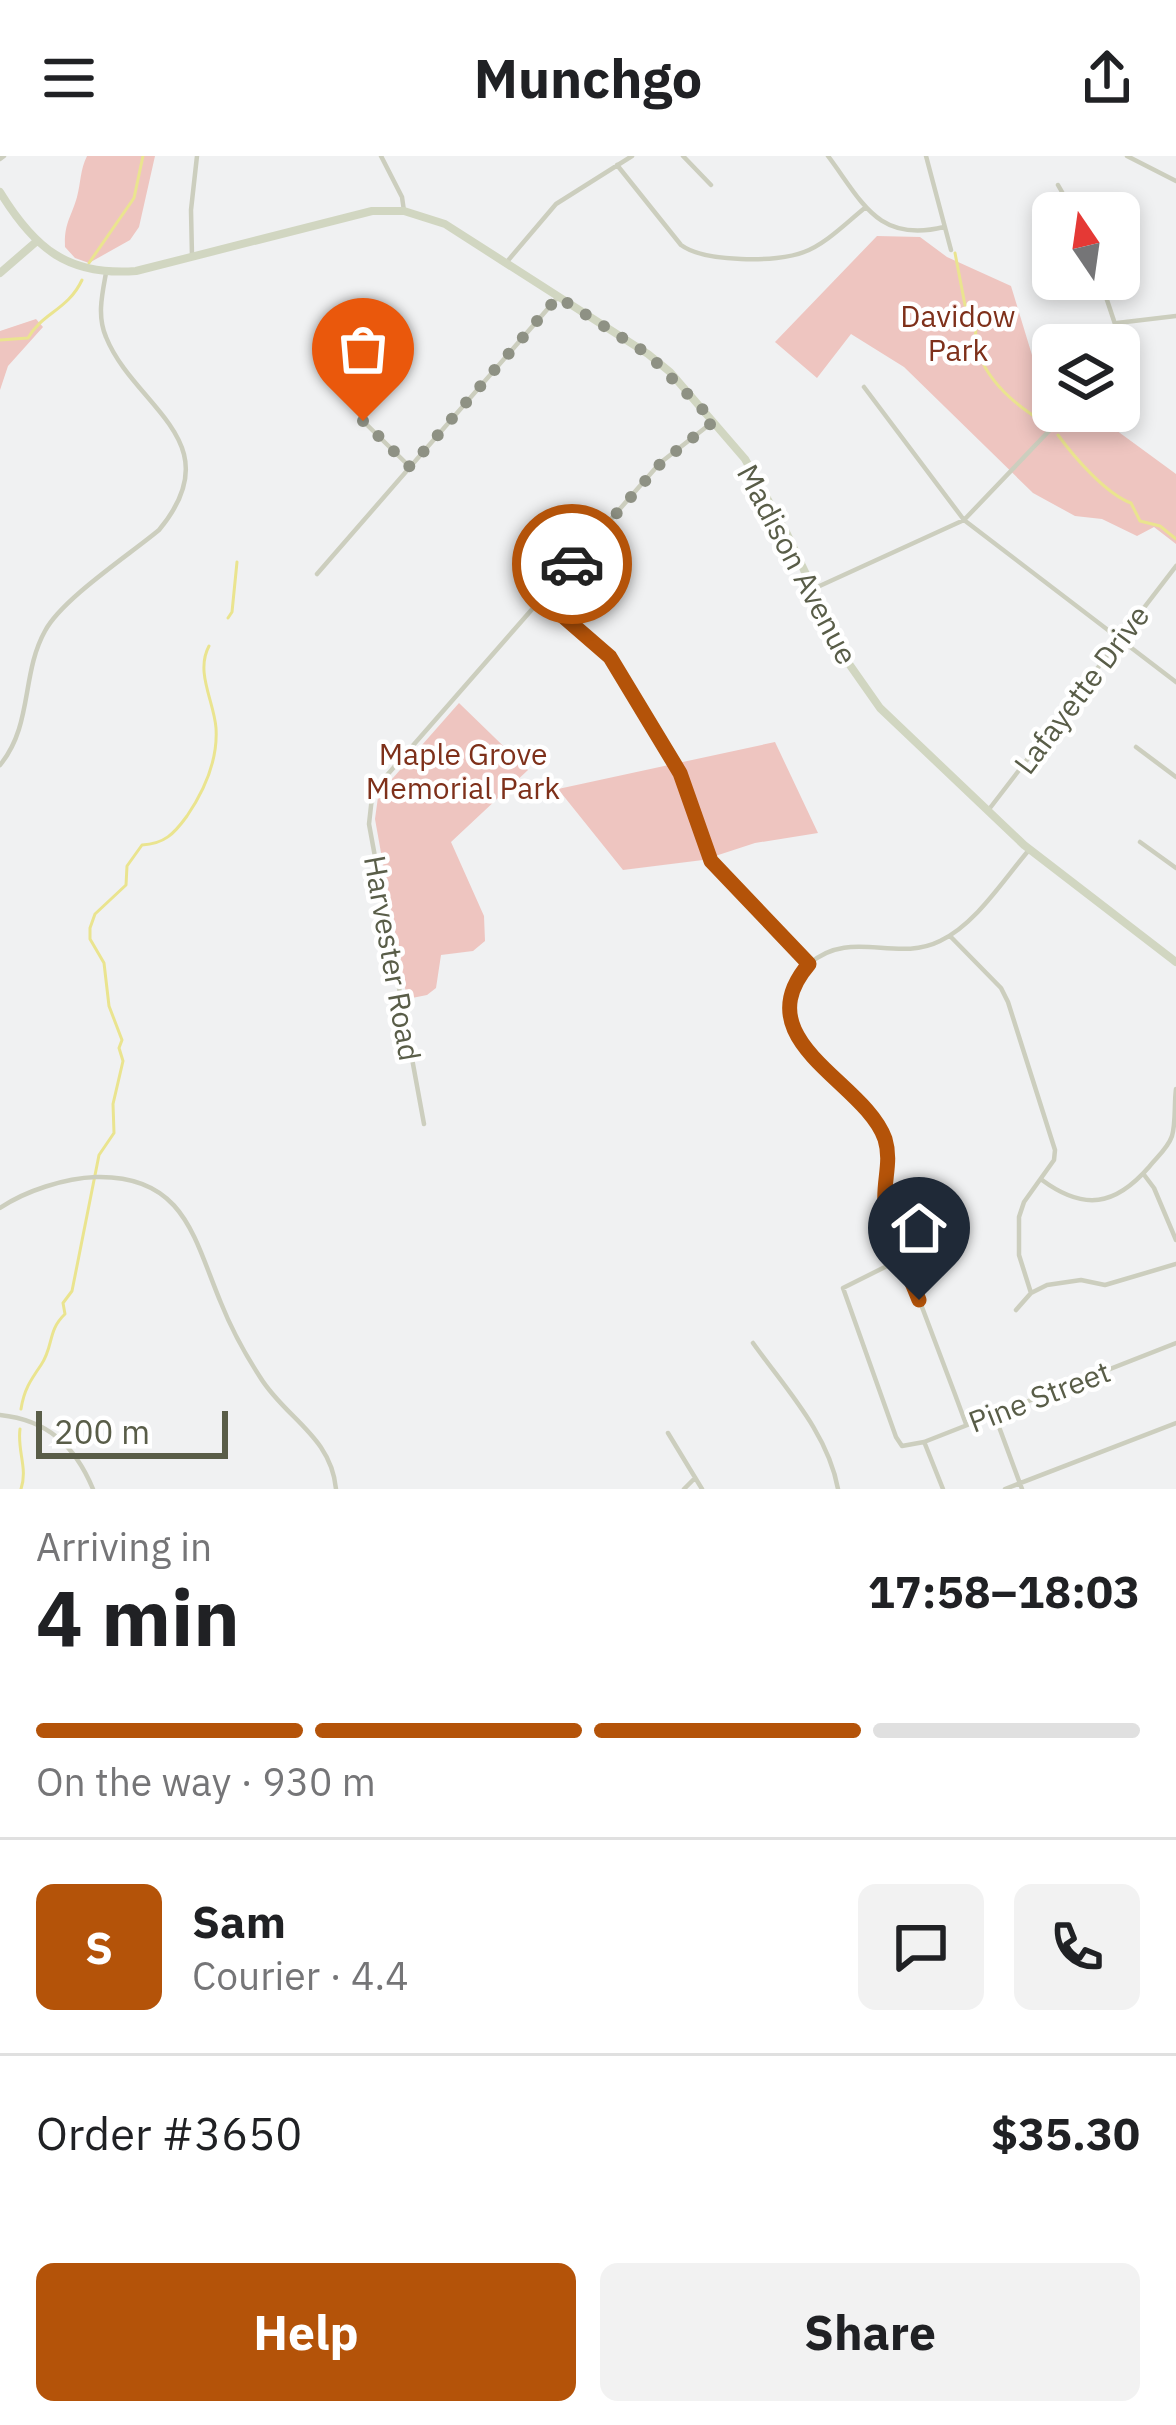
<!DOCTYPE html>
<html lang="en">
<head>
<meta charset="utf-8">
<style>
	body { margin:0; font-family:"IBM Plex Sans",sans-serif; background:#f2f2f2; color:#202124; height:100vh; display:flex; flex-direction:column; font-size:45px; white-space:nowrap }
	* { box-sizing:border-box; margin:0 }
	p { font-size:39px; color:#757577 }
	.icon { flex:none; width:66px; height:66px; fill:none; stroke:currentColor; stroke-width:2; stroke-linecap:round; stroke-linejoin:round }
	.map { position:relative; height:1333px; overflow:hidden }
	.side { display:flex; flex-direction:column; background:#fff; flex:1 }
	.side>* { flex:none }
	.needle { width:78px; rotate:347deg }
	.buttons { position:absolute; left:1032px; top:36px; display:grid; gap:24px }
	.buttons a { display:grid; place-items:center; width:108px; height:108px; border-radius:18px; background:#fff; box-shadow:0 6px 18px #0003; font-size:60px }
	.scale { position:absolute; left:36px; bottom:30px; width:192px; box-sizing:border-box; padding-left:12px; border:6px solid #595d48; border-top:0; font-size:33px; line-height:42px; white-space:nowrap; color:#595d48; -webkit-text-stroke:9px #fff; paint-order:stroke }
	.pin { position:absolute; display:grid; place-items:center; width:102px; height:102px; color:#fff; margin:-123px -51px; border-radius:50% 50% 50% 0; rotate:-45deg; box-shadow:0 0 12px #0007 }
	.pin .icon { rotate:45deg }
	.courier { position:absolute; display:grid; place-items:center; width:120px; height:120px; margin:-60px; border:9px solid #b45309; border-radius:50%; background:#fff; color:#222; box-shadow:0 3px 15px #0007 }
	.head em { font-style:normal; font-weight:800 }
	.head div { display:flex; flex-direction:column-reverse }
	.head { display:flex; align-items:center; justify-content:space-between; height:204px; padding:0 36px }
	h1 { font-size:78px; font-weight:800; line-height:90px }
	.bar { display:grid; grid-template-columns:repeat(4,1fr); gap:18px 12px; align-content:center; height:144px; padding:0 36px }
	.bar i { height:15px; border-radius:9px; background:#e0e0e0 }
	.bar .on { background:#b45309 }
	.bar p { grid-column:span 4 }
	.line { display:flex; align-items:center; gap:30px; padding:0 36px; border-top:3px solid #e0e0e0 }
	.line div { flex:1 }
	.round { display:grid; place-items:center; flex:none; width:126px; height:126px; border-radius:18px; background:#f2f2f2 }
	.cta { display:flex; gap:24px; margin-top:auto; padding:24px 36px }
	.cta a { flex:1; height:138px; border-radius:18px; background:#b45309; color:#fff; font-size:48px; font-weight:800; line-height:138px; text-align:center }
	.cta a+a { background:#f2f2f2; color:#202124 }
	header { display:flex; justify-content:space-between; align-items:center; height:156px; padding:0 36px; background:#fff; font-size:54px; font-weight:800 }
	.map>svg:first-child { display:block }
	.green { fill:#eec5c0 }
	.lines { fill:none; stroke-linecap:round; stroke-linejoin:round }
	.stream { stroke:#eae48f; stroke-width:3 }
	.street { stroke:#cccebe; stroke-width:4.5 }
	.secondary { stroke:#d1d6c1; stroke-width:8 }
	.done { stroke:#8e9184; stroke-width:12; stroke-dasharray:0 21.6 }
	.route { stroke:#b45309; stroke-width:15 }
	.labels { text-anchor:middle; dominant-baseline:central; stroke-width:9; stroke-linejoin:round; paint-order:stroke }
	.park-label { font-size:30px; fill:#7e301a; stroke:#fff }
	.street-label { font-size:30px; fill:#595d48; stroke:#fff }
</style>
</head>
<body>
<header><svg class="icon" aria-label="menu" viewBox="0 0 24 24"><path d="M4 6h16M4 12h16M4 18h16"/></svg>Munchgo<svg class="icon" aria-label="share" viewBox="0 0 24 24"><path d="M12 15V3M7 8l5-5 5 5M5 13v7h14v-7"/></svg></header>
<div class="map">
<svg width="1176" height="1333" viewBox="0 0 1176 1333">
	<rect width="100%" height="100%" fill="#f0f1f2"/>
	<path class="green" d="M87 0H155L139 71 130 84 89 107 75 102 65 91C64 67 71 62 77 41 81 26 80 14 87 0Z
		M877 80 920 81 947 101 1011 130 1046 245 1064 263 1072 255H1090L1176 318V388L1154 371 1137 380 1102 363 1075 360 1033 337 904 211 851 178 817 222 775 186Z
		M36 163 43 171 8 210 0 234V175Z
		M459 547 528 614 451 686 484 760 485 785 473 795 441 799 436 832 427 839 407 843 375 663 378 641 385 631Z
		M775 586 818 677 755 687 703 704 623 714 558 633Z"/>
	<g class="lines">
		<path class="stream" d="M955 97 965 149 978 160C965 207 1008 245 1045 267
			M89 107 134 42 143 0
			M0 184 28 182C42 157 68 154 82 124
			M1058 279C1074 301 1106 338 1131 347L1140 365 1160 370 1176 383
			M228 462 232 456 237 406
			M21 1253C24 1234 30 1225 41 1209 54 1190 47 1175 65 1158L63 1147 72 1135 99 999 114 977 113 948 123 905 119 892 122 884 109 850 104 807 90 783V772L95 758 126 729 127 710 142 689C164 688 174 678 187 660 204 635 218 604 216 572 214 545 195 516 209 490
			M20 1273C17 1295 28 1312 21 1333"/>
		<path class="street" d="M381 0 402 41 404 55
			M683 0 711 29
			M828 0C863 47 878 87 944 71
			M926 0 951 94
			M1127 0 1176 25
			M0 3 4 0
			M617 9 681 89C704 106 777 107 804 96 826 88 847 66 866 51
			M1058 29 1074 57
			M192 100 191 54 197 0
			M505 108 556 48 632 0
			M1100 123 1115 168 1114 189
			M1117 167 1176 160
			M324 177 363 265 410 311
			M864 231 964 364 1176 526
			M317 418 558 141
			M813 433 964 364 1068 255
			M542 442 611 501 680 617 711 705 809 808
			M1136 591 1176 621
			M0 609C33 569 21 518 45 475 62 443 129 399 159 374 233 285 134 251 106 181 97 160 102 139 106 117
			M990 652 1176 410
			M1140 686 1176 712
			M950 780 1001 832 1008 846 1055 994 1054 1004 1024 1046 1019 1061V1099L1031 1137
			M424 968 369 668 372 641 381 626 660 307 714 265
			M1145 1020 1154 1032 1176 1084
			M1042 1024C1084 1055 1115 1050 1149 1011 1157 1001 1168 992 1172 980 1176 966 1174 948 1176 933
			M0 1052C25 1035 65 1022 96 1021 185 1019 194 1083 221 1147 231 1172 245 1198 260 1221 285 1262 331 1280 336 1333
			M901 1103 843 1132 896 1281 902 1290 924 1286 1176 1187
			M1016 1154 1031 1137 1047 1129 1081 1124 1105 1129 1176 1108
			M753 1187C785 1232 828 1277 838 1333
			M0 1259C48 1264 75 1290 93 1333
			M995 1260 1022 1333
			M966 1268C948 1219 929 1170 911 1122 903 1099 891 1076 885 1053 879 1025 895 999 880 972 854 925 783 903 793 840 794 828 800 816 809 808 850 772 896 807 940 785 976 768 1004 723 1029 694
			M668 1277 702 1333
			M925 1288 943 1333
			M684 1333 695 1322
			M1005 1333 1176 1267"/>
		<path class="secondary" d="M0 36C35 93 68 120 136 115L372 55H404L445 68 648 198 670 216 745 303 787 378 847 505 880 552 1024 689 1176 806
			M0 117 37 85"/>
	</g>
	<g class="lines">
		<path class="done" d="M363 265 410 311 558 141 648 198 714 265 661 307 572 408"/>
		<path class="route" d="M572 408 542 442 610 501 680 617 711 705 809 808C743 885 865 925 885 983 892 1006 883 1025 885 1048 887 1079 908 1114 919 1144"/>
	</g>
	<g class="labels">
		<g class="park-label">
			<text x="958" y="159">Davidow<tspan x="958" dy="34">Park</tspan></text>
			<text x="463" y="597">Maple Grove<tspan x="463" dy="34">Memorial Park</tspan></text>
		</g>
		<g class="street-label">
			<text transform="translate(798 408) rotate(62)">Madison Avenue</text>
			<text transform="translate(1081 533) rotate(-53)">Lafayette Drive</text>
			<text transform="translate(393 802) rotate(80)">Harvester Road</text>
			<text transform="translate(1039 1240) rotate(-21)">Pine Street</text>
		</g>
	</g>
</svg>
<div class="buttons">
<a><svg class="needle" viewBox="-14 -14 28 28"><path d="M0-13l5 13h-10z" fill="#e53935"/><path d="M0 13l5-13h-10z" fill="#757577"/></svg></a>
<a><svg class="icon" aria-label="layers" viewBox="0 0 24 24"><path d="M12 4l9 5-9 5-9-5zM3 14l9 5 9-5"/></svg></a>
</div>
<div class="scale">200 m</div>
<div class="pin" style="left:363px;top:265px;background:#ea580c"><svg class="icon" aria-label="bag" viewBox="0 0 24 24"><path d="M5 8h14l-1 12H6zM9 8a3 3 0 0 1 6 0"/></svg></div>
<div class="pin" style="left:919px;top:1144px;background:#1f2937"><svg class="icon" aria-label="home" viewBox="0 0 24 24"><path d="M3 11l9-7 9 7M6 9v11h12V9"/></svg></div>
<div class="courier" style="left:572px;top:408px"><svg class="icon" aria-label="car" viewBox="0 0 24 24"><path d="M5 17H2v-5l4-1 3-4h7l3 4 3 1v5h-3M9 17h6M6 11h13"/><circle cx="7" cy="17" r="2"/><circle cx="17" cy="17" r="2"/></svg></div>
</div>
<section class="side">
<div class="head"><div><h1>4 min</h1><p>Arriving in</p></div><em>17:58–18:03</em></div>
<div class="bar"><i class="on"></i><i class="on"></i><i class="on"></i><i></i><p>On the way · 930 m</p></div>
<div class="line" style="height:216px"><b class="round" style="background:#b45309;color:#fff">S</b><div><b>Sam</b><p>Courier · 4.4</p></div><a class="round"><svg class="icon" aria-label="chat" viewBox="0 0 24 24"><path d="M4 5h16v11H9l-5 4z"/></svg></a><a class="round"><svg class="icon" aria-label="phone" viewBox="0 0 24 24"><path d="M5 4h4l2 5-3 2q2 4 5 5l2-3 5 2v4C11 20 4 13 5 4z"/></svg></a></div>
<div class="line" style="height:156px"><div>Order #3650</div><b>$35.30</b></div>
<div class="cta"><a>Help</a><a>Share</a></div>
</section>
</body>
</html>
